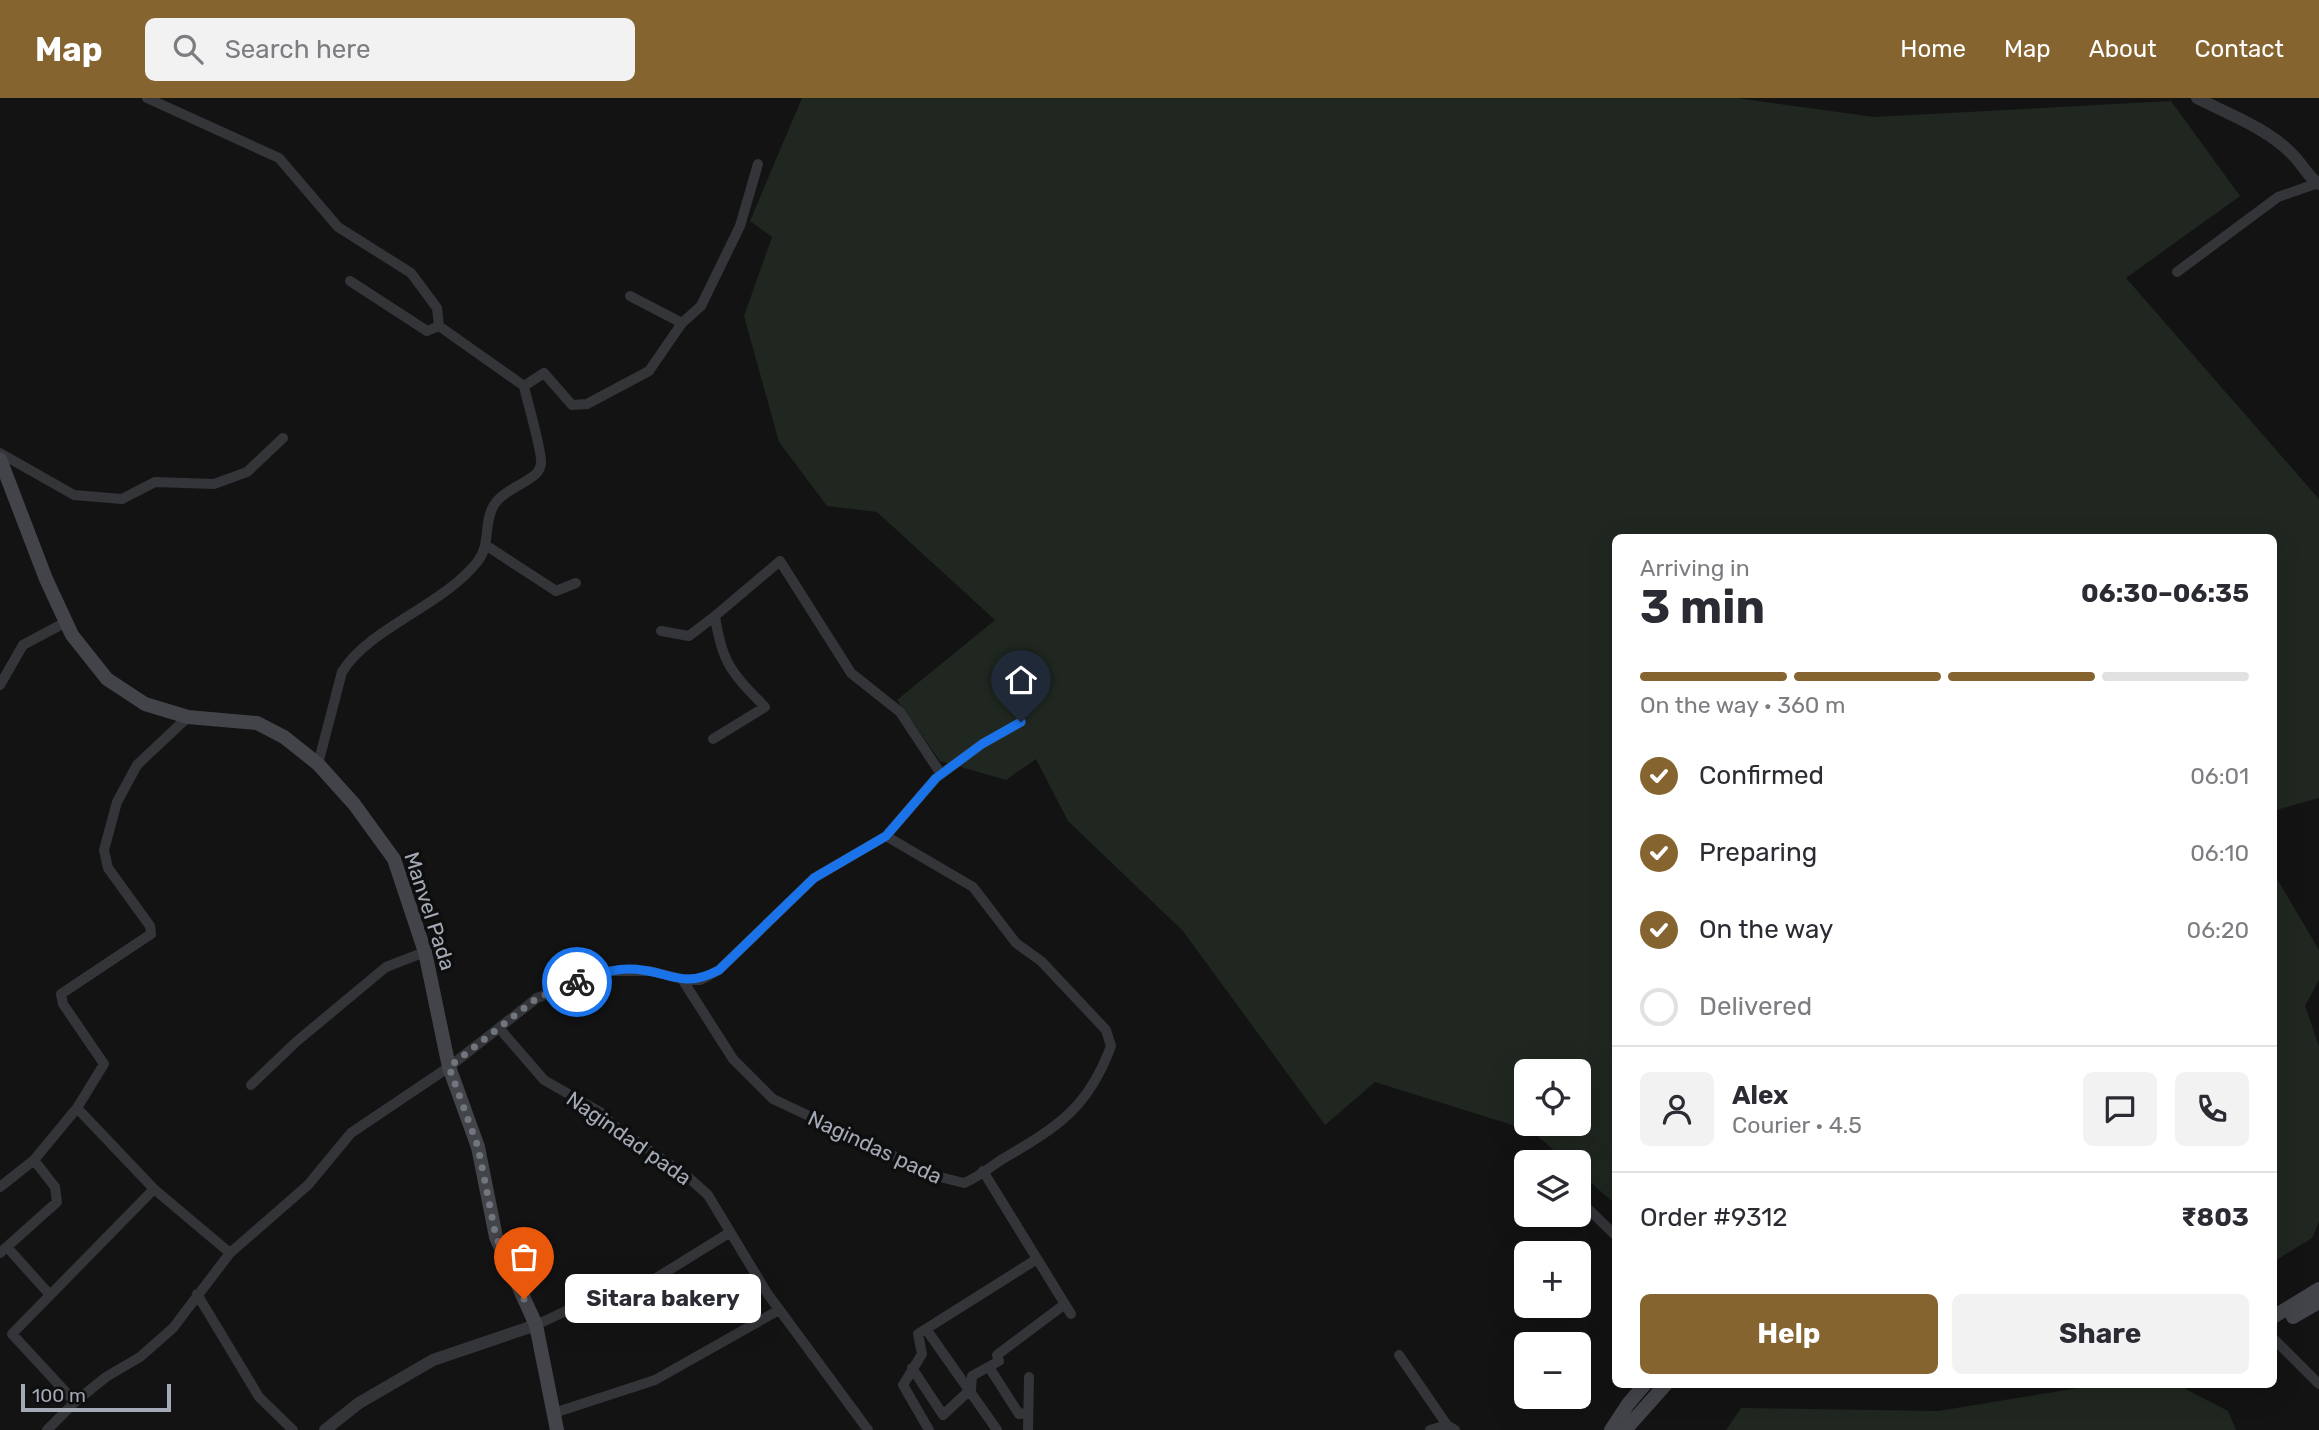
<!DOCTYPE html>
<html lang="en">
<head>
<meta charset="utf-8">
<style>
	body { margin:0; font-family:Rubik,sans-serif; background:#f2f2f3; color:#2b2b33; height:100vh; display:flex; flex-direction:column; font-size:26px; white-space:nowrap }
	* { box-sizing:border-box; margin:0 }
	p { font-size:23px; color:#7c7c81 }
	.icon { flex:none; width:38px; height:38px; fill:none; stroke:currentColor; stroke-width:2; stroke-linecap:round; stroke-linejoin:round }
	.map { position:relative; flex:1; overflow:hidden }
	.details { position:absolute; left:1612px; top:436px; width:665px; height:854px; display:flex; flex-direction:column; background:#fff; border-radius:10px; box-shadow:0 7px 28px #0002 }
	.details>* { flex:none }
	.fabs { position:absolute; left:1514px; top:961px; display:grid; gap:14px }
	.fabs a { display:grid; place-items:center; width:77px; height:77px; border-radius:10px; background:#fff; box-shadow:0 7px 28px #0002; font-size:35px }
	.scale { position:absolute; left:21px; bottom:18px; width:150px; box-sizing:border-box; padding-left:7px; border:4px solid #a4aab5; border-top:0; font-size:19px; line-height:24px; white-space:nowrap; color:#a4aab5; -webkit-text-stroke:5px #0e0e0f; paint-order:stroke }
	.pin { position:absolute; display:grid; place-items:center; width:60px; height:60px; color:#fff; margin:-72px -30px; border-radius:50% 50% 50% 0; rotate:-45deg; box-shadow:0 0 7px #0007 }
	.pin .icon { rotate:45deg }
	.courier { position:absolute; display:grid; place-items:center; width:70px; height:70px; margin:-35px; border:5px solid #1a73e8; border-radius:50%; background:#fff; color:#222; box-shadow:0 2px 9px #0007 }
	.bubble { position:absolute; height:49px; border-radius:10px; background:#fff; box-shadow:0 7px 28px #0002; font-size:23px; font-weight:700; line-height:49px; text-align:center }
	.summary em { font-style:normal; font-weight:700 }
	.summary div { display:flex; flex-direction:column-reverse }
	.summary { display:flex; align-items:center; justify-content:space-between; height:119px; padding:0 28px }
	h1 { font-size:46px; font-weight:700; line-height:52px }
	.bar { display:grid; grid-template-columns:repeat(4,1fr); gap:10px 7px; align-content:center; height:84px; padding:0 28px }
	.bar i { height:9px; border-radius:5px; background:#e1e1e2 }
	.bar .selected { background:#856430 }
	.bar p { grid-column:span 4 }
	.line { display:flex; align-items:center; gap:18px; padding:0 28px; border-top:2px solid #e1e1e2 }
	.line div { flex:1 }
	.round { display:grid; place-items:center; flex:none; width:74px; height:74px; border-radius:10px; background:#f2f2f3 }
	ol { padding:0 28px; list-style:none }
	li { display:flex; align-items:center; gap:21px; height:77px }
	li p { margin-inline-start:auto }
	li .icon { padding:7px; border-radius:50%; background:#856430; color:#fff; stroke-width:4 }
	li:last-child { color:#7c7c81 }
	li i { width:38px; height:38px; border:4px solid #e1e1e2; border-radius:50% }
	.primary-button { display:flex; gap:14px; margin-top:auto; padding:14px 28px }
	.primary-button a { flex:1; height:80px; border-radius:10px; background:#856430; color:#fff; font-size:28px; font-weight:700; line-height:80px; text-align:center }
	.primary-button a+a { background:#f2f2f3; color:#2b2b33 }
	header { display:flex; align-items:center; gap:42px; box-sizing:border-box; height:98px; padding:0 35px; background:#856430; color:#fff }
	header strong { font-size:33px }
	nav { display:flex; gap:38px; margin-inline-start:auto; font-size:24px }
	.search { width:490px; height:63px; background:#f2f2f3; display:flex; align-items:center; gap:18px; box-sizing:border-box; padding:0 24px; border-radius:10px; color:#7c7c81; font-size:26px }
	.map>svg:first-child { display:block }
	.green { fill:#1f2720; fill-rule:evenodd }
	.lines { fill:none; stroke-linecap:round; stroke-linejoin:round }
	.minor { stroke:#343539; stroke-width:10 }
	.tertiary { stroke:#343539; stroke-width:12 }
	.secondary { stroke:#424449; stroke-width:14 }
	.done { stroke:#71757d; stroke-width:7; stroke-dasharray:0 12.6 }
	.route { stroke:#1a73e8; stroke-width:9 }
	.labels { text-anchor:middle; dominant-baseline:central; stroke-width:7; stroke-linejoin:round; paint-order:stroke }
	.street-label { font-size:21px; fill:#a4aab5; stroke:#0e0e0f }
</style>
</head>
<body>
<header>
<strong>Map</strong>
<div class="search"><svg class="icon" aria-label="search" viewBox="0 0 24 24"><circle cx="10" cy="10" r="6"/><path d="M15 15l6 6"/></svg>Search here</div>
<nav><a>Home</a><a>Map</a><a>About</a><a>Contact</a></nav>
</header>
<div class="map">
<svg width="2319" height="1332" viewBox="0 0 2319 1332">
	<rect width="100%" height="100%" fill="#131314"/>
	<path class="green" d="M802 0H1737L1874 19 2171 3 2240 98 2126 180 2319 401V700L2273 713V439H1615V1106L1579 1074 1578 1064H1567L1532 1033 1375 984 1325 1027 1183 833 1068 723 1036 661 1006 682 940 663 897 602 995 522 877 414 827 408 779 344 744 218 772 139 750 123ZM1526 973H1578V1026H1526Z
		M2273 774 2319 852V882L2305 908 2319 948V1124L2312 1140 2273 1164Z
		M2103 1286H2176L2228 1313 2236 1332H1726L1741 1310 1938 1313Z"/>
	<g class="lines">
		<path class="minor" d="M147 0 279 60 338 129 411 175 437 210 439 228
			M2177 174 2278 99 2318 85
			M630 198 682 225
			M524 288 544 275 572 307 587 306 649 273 682 225 701 208 740 128 758 66
			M0 355 74 397 122 401 155 384 214 386 247 374 283 340
			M487 448 556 493 576 485
			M661 533 689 538 715 518
			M0 587 23 547 66 524
			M713 641 765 609C732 575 722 566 715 518L780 463 851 575 900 614 941 676
			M318 666 342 574C370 529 443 508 478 463 491 446 483 425 494 407 502 394 520 388 532 379 537 376 540 371 541 366 543 356 527 303 524 288L439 228 427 233 350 183
			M682 881 733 961 773 1001 936 1078 964 1085C977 1080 989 1070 1001 1062 1057 1029 1088 1011 1111 948L1106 932 1041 863 1016 845 973 789 886 738
			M499 930 544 982 600 1014 613 1027 688 1079 708 1097 767 1195 868 1332
			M251 987 296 944 386 869 425 854
			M77 1010 154 1091 230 1155
			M983 1073 1071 1216
			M0 1089 34 1062
			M1578 1101 1615 1137
			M7 1149 50 1197
			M0 1155 57 1104 55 1089 34 1062 77 1010 104 966 63 906 61 896 151 836 150 828 108 770 104 752 117 704 137 667 188 619
			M197 1196 259 1299 293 1332
			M536 1227 585 1204 648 1185 729 1135
			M926 1231 997 1332
			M2273 1240 2319 1286
			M1399 1257 1447 1327
			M989 1269 1019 1316 1028 1315
			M912 1270 943 1317 971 1291 972 1278 999 1263 997 1257 1065 1206
			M75 1304 12 1236 154 1091
			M554 1315 655 1282 779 1212
			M47 1332 75 1304 106 1279 140 1259 173 1230 230 1155 308 1087 351 1035 449 969 537 900 606 873H650L682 881 700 882 719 872 814 780 886 738 936 680 982 646 1021 624
			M929 1332 903 1287 922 1256 918 1236 1037 1161
			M1028 1332 1029 1279
			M1430 1332 1447 1327 1455 1332"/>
		<path class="tertiary" d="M2197 0C2228 16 2269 31 2293 57 2303 67 2307 78 2319 86
			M325 1332 359 1305 433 1262 536 1227"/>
		<path class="secondary" d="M0 361 46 481 72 537 107 581 145 606 188 619 257 625 284 639 318 666 354 706 394 761 425 854 449 969 478 1049 496 1139 536 1227 557 1332
			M2273 1219 2319 1191
			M2293 1219 2319 1204
			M1611 1332 1628 1306 1645 1286
			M1625 1332 1666 1286"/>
	</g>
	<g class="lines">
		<path class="done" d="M524 1201 496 1139 478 1049 449 969 537 900 577 884"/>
		<path class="route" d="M577 884C594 877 611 871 629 871 669 871 679 893 719 872L814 780 886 738 936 680 982 646 1021 624"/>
	</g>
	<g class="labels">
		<g class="street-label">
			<text transform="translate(430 813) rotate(72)">Manvel Pada</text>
			<text transform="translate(629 1040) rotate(35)">Nagindad pada</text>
			<text transform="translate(875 1049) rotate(25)">Nagindas pada</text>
		</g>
	</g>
</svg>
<div class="fabs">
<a><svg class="icon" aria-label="locate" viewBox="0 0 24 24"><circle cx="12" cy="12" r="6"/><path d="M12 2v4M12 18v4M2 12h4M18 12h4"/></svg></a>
<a><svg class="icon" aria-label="layers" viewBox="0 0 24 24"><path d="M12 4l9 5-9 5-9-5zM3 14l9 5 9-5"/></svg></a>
<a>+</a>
<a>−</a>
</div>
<div class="scale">100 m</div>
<div class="pin" style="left:524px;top:1201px;background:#ea580c"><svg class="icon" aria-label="bag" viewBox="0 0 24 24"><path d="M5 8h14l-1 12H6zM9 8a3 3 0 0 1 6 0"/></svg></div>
<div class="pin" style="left:1021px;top:624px;background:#1f2937"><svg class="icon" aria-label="home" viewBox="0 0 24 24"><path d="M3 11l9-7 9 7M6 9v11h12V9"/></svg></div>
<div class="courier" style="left:577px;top:884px"><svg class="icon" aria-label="bike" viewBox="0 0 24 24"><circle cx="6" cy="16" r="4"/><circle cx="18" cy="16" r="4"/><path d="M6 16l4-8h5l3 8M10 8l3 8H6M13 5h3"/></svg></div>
<div class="bubble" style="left:565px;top:1176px;width:196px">Sitara bakery</div>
<section class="details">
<div class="summary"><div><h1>3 min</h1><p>Arriving in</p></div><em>06:30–06:35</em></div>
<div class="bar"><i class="selected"></i><i class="selected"></i><i class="selected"></i><i></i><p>On the way · 360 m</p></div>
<ol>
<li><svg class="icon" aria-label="check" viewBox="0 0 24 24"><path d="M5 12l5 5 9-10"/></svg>Confirmed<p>06:01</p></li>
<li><svg class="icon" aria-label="check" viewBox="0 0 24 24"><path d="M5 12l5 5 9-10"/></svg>Preparing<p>06:10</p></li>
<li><svg class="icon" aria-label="check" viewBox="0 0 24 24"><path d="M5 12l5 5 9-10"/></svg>On the way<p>06:20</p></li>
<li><i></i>Delivered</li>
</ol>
<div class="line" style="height:126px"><a class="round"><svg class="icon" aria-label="person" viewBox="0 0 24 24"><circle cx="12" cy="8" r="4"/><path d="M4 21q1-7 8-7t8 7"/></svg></a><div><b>Alex</b><p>Courier · 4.5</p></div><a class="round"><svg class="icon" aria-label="chat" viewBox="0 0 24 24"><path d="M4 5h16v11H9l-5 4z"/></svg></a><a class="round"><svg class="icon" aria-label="phone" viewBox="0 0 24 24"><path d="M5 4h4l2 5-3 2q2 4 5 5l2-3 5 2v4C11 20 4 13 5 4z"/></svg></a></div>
<div class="line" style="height:91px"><div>Order #9312</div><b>₹803</b></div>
<div class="primary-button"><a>Help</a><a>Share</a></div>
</section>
</div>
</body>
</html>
